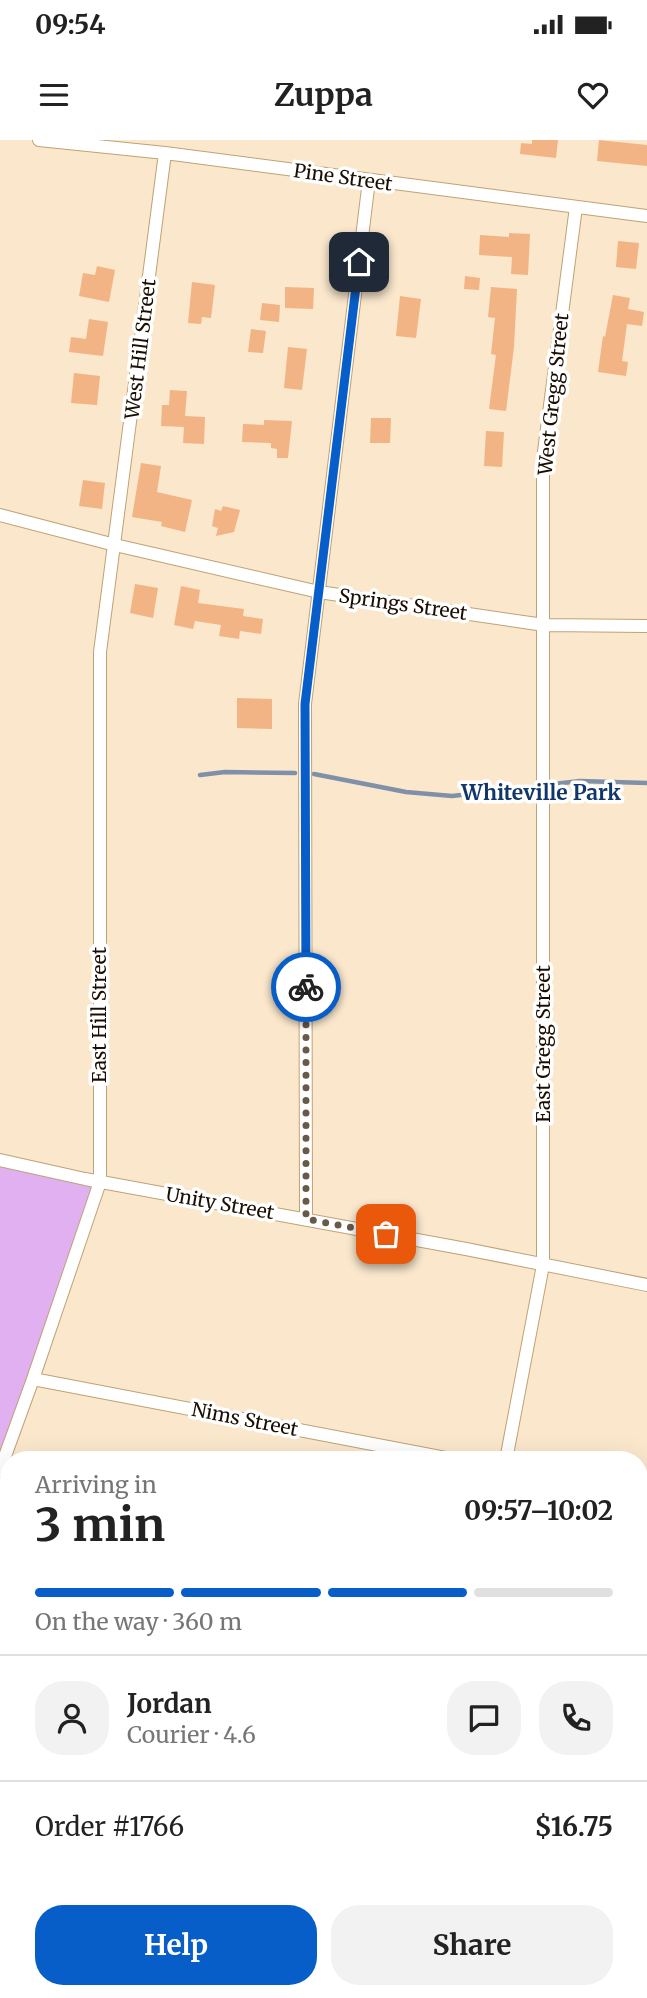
<!DOCTYPE html>
<html lang="en">
<head>
<meta charset="utf-8">
<style>
	body { margin:0; font-family:Merriweather,serif; background:#f2f2f2; color:#222; height:100vh; display:flex; flex-direction:column; font-size:26px; white-space:nowrap }
	* { box-sizing:border-box; margin:0 }
	p { font-size:23px; color:#767676 }
	.icon { flex:none; width:38px; height:38px; fill:none; stroke:currentColor; stroke-width:2; stroke-linecap:round; stroke-linejoin:round }
	.map { position:relative; flex:1; overflow:hidden }
	.drawer { position:absolute; left:0px; top:1311px; width:648px; height:548px; display:flex; flex-direction:column; background:#fff; border-radius:28px 28px 0 0; box-shadow:0 7px 28px #0002 }
	.drawer>* { flex:none }
	.pin { position:absolute; display:grid; place-items:center; width:60px; height:60px; color:#fff; margin:-30px; border-radius:14px; box-shadow:0 4px 10px #0006 }
	.courier { position:absolute; display:grid; place-items:center; width:70px; height:70px; margin:-35px; border:5px solid #085ec8; border-radius:50%; background:#fff; color:#222; box-shadow:0 2px 9px #0007 }
	.overview em { font-style:normal; font-weight:700 }
	.overview div { display:flex; flex-direction:column-reverse }
	.overview { display:flex; align-items:center; justify-content:space-between; height:119px; padding:0 35px }
	h1 { font-size:46px; font-weight:700; line-height:52px }
	.bar { display:grid; grid-template-columns:repeat(4,1fr); gap:10px 7px; align-content:center; height:84px; padding:0 35px }
	.bar i { height:9px; border-radius:5px; background:#e0e0e0 }
	.bar .current { background:#085ec8 }
	.bar p { grid-column:span 4 }
	.line { display:flex; align-items:center; gap:18px; padding:0 35px; border-top:2px solid #e0e0e0 }
	.line div { flex:1 }
	.round { display:grid; place-items:center; flex:none; width:74px; height:74px; border-radius:28px; background:#f2f2f2 }
	.action { display:flex; gap:14px; margin-top:auto; padding:14px 35px }
	.action a { flex:1; height:80px; border-radius:28px; background:#085ec8; color:#fff; font-size:28px; font-weight:700; line-height:80px; text-align:center }
	.action a+a { background:#f2f2f2; color:#222 }
	.status { display:flex; justify-content:space-between; align-items:center; height:49px; padding:0 35px; background:#fff; direction:ltr }
	.status svg { height:19px; fill:currentColor }
	header { display:flex; justify-content:space-between; align-items:center; height:91px; padding:0 35px; background:#fff; font-size:32px; font-weight:700 }
	.map>svg:first-child { display:block }
	.green { fill:#e1b0f0 }
	.lines { fill:none; stroke-linecap:round; stroke-linejoin:round }
	.stream { stroke:#8090a8; stroke-width:4.5 }
	.building { fill:#f2b484 }
	.lane-casing { stroke:#bfa275; stroke-width:8 }
	.street-casing { stroke:#bfa275; stroke-width:14 }
	.secondary-casing { stroke:#bfa275; stroke-width:19 }
	.lane { stroke:#fff; stroke-width:6 }
	.street { stroke:#fff; stroke-width:12 }
	.secondary { stroke:#fff; stroke-width:18 }
	.done { stroke:#685a48; stroke-width:7; stroke-dasharray:0 12.6 }
	.route { stroke:#085ec8; stroke-width:9 }
	.labels { text-anchor:middle; dominant-baseline:central; stroke-width:7; stroke-linejoin:round; paint-order:stroke }
	.street-label { font-size:19px; fill:#190e01; stroke:#fff }
	.neighbourhood-label { font-size:21px; font-weight:bold; fill:#11366a; stroke:#fff }
</style>
</head>
<body>
<div class="status"><b>09:54</b><svg viewBox="0 0 49 12"><path d="M0 12V9h3v3zM5 12V6h3v6zM10 12V3h3v9zM15 12V0h3v12zM26 1h20v11H26zM47 4h2v5h-2z"/></svg></div>
<header><svg class="icon" aria-label="menu" viewBox="0 0 24 24"><path d="M4 6h16M4 12h16M4 18h16"/></svg>Zuppa<svg class="icon" aria-label="heart" viewBox="0 0 24 24"><path d="M12 20l-8-8c-3-5 5-10 8-4 3-6 11-1 8 4z"/></svg></header>
<div class="map">
<svg width="647" height="1858" viewBox="0 0 647 1858">
	<rect width="100%" height="100%" fill="#fae7cc"/>
	<path class="green" d="M0 1022 97 1043 0 1323Z"/>
	<g class="lines">
		<path class="stream" d="M314 634 406 652 452 656 533 647
			M200 635 225 632 295 633
			M554 644 580 641 647 643
			M639 1477 647 1472
			M0 1674 9 1671"/>
	</g>
	<path class="building" d="M532 0H558L556 18 520 14 521 3 532 4Z
		M599 0 647 5V26L597 21Z
		M509 93 530 94 528 135 511 134 512 117 479 115 480 95 509 97Z
		M618 101 639 103 636 129 616 127Z
		M97 126 115 130 109 162 79 156 83 133 95 135Z
		M465 136 480 138 479 150 464 149Z
		M192 142 215 145 211 178 202 177 201 184 188 183Z
		M285 147 314 148 313 169 285 168Z
		M491 147 517 149 514 207 506 271 489 269 496 215 491 214 495 178 488 177Z
		M613 155 630 158 628 169 644 172 642 186 627 184 622 221 628 222 626 236 598 232 603 196 605 197Z
		M400 156 421 159 416 198 396 196Z
		M262 163 280 165 279 182 260 180Z
		M89 179 108 182 103 216 69 212 71 197 86 199Z
		M251 189 266 191 263 213 248 212Z
		M288 207 307 209 302 250 284 248Z
		M74 233 100 236 97 265 71 263Z
		M170 250 187 251 185 276 205 277 204 304 183 303 184 287 161 286 162 265H169Z
		M371 278H391L390 303H370Z
		M264 280 292 281 288 318H277V309L271 308V303L242 302 243 284 264 285Z
		M486 291 504 292 502 327 484 326Z
		M141 323 161 326 157 352 192 360 185 392 161 386 162 382 132 377Z
		M83 340 105 343 102 369 79 366Z
		M223 366 240 370 234 392 216 396 218 388 212 386 215 369 221 371Z
		M135 444 158 448 153 478 130 473Z
		M181 446 200 450 198 463 244 469 243 476 263 479 261 494 240 491 239 499 219 496 221 485 195 481 193 489 174 485Z
		M237 558 272 559V589L237 588Z"/>
	<g class="lines">
		<defs>
			<path id="lane" d="M0 1453 9 1454
				M0 1489 9 1463
				M639 1575 647 1572
				M639 1699 647 1701"/>
			<path id="street" d="M39 0 165 13 647 76
				M0 375 115 405 319 452 544 485 647 486
				M0 1020 85 1039 466 1109 647 1145
				M306 1079 305 564 369 40
				M33 1239 456 1320
				M506 1320 543 1125V319L576 67
				M0 1330 33 1239 100 1042V512L165 13
				M639 1349 647 1350
				M532 1858 534 1850"/>
			<path id="secondary" d="M602 1850 618 1858
				M337 1858 370 1850"/>
		</defs>
		<use href="#lane" class="lane-casing"/>
		<use href="#street" class="street-casing"/>
		<use href="#secondary" class="secondary-casing"/>
		<use href="#lane" class="lane"/>
		<use href="#street" class="street"/>
		<use href="#secondary" class="secondary"/>
	</g>
	<g class="lines">
		<path class="done" d="M306 847V1079L386 1094"/>
		<path class="route" d="M306 847 305 564 359 122"/>
	</g>
	<g class="labels">
		<g class="street-label">
			<text transform="translate(343 37) rotate(8)">Pine Street</text>
			<text transform="translate(140 209) rotate(-83)">West Hill Street</text>
			<text transform="translate(553 254) rotate(-84)">West Gregg Street</text>
			<text transform="translate(403 464) rotate(8)">Springs Street</text>
			<text transform="translate(99 875) rotate(-90)">East Hill Street</text>
			<text transform="translate(543 904) rotate(-90)">East Gregg Street</text>
			<text transform="translate(220 1063) rotate(10)">Unity Street</text>
			<text transform="translate(245 1279) rotate(11)">Nims Street</text>
		</g>
		<g class="neighbourhood-label">
			<text x="541" y="652">Whiteville Park</text>
		</g>
	</g>
</svg>
<div class="pin" style="left:386px;top:1094px;background:#ea580c"><svg class="icon" aria-label="bag" viewBox="0 0 24 24"><path d="M5 8h14l-1 12H6zM9 8a3 3 0 0 1 6 0"/></svg></div>
<div class="pin" style="left:359px;top:122px;background:#1f2937"><svg class="icon" aria-label="home" viewBox="0 0 24 24"><path d="M3 11l9-7 9 7M6 9v11h12V9"/></svg></div>
<div class="courier" style="left:306px;top:847px"><svg class="icon" aria-label="bike" viewBox="0 0 24 24"><circle cx="6" cy="16" r="4"/><circle cx="18" cy="16" r="4"/><path d="M6 16l4-8h5l3 8M10 8l3 8H6M13 5h3"/></svg></div>
<section class="drawer">
<div class="overview"><div><h1>3 min</h1><p>Arriving in</p></div><em>09:57–10:02</em></div>
<div class="bar"><i class="current"></i><i class="current"></i><i class="current"></i><i></i><p>On the way · 360 m</p></div>
<div class="line" style="height:126px"><a class="round"><svg class="icon" aria-label="person" viewBox="0 0 24 24"><circle cx="12" cy="8" r="4"/><path d="M4 21q1-7 8-7t8 7"/></svg></a><div><b>Jordan</b><p>Courier · 4.6</p></div><a class="round"><svg class="icon" aria-label="chat" viewBox="0 0 24 24"><path d="M4 5h16v11H9l-5 4z"/></svg></a><a class="round"><svg class="icon" aria-label="phone" viewBox="0 0 24 24"><path d="M5 4h4l2 5-3 2q2 4 5 5l2-3 5 2v4C11 20 4 13 5 4z"/></svg></a></div>
<div class="line" style="height:91px"><div>Order #1766</div><b>$16.75</b></div>
<div class="action"><a>Help</a><a>Share</a></div>
</section>
</div>
</body>
</html>
